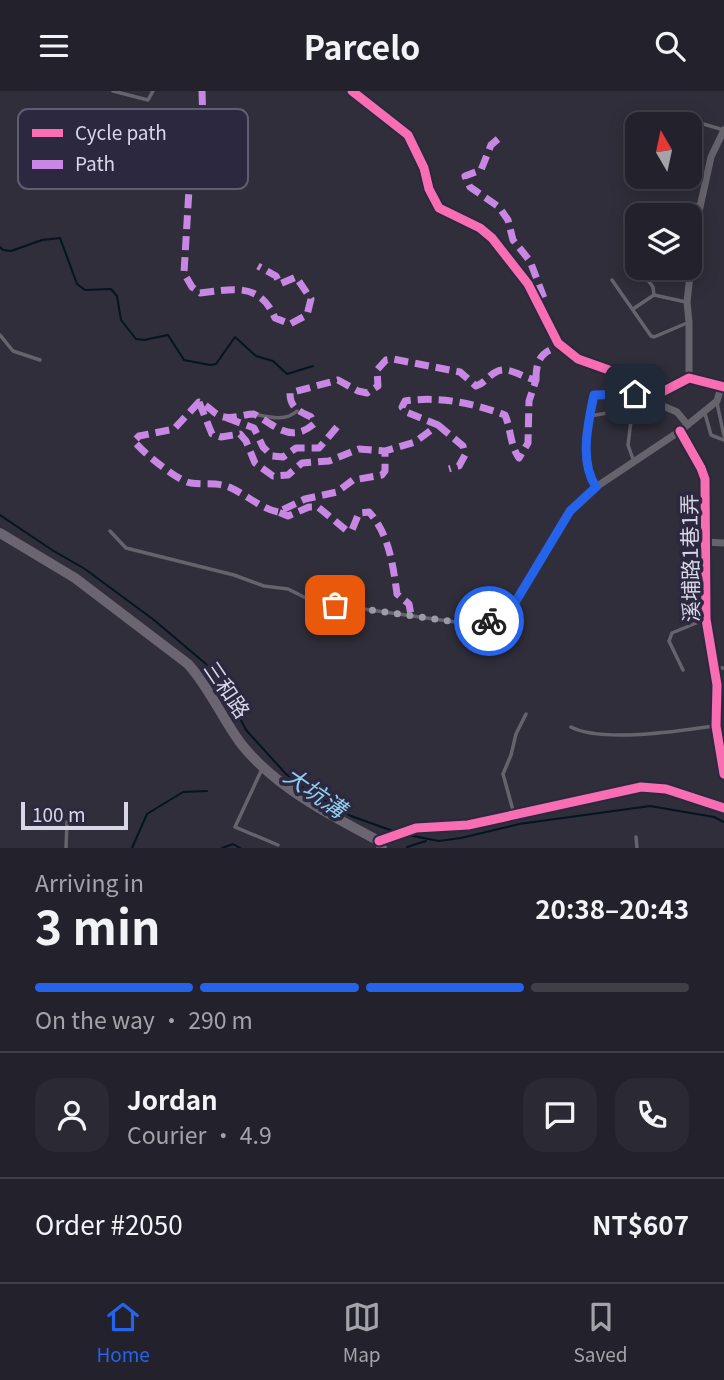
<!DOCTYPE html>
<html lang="en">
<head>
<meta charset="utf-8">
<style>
	body { margin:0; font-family:Georgia,"Noto Sans TC",serif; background:#2b2a34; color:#f1f3f6; height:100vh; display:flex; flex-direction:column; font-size:26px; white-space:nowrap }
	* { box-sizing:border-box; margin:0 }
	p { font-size:23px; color:#a3a4a9 }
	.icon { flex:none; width:38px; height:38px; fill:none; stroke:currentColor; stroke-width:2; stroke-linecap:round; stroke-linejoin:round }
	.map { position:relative; height:757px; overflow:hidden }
	.panel { display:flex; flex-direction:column; background:#23222c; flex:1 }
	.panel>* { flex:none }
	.needle { width:46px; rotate:351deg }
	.controls { position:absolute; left:625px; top:21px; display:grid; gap:14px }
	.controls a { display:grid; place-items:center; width:77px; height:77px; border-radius:14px; background:#23222c; box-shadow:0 4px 18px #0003,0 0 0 2px #403f48; font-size:35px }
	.scale { position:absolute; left:21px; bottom:18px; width:107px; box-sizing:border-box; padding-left:7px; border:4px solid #d8d7e7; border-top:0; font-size:19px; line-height:24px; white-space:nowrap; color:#d8d7e7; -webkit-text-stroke:5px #2b2840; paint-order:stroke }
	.pin { position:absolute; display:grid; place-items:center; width:60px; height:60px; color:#fff; margin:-30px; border-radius:14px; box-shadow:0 4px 10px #0006 }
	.courier { position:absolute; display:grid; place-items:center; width:70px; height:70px; margin:-35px; border:5px solid #2563eb; border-radius:50%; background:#fff; color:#222; box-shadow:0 2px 9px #0007 }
	.head em { font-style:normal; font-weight:700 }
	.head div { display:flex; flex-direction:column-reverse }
	.head { display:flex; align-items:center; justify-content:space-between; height:119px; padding:0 35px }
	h1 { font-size:46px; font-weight:700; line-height:52px }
	.bar { display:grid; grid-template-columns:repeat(4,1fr); gap:10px 7px; align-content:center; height:84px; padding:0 35px }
	.bar i { height:9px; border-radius:5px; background:#403f48 }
	.bar .active { background:#2563eb }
	.bar p { grid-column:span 4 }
	.line { display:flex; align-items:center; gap:18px; padding:0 35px; border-top:2px solid #403f48 }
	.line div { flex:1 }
	.round { display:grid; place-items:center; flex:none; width:74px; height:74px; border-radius:21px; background:#2b2a34 }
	header { display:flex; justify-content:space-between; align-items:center; height:91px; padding:0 35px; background:#23222c; font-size:32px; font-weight:700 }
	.tabs { display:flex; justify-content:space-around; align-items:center; height:98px; border-top:2px solid #403f48; background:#23222c; font-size:19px; color:#a3a4a9 }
	.tabs a { display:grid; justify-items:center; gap:4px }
	.tabs .active { color:#2563eb }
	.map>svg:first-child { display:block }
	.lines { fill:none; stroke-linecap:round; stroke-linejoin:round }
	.stream { stroke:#041521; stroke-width:2 }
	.lane { stroke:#66636d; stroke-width:3.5 }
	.street { stroke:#66636d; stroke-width:7 }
	.secondary { stroke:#6a6571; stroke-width:10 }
	.quiet { stroke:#c787e3; stroke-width:7; stroke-dasharray:14 7; stroke-linecap:butt }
	.cycleway-casing { stroke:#2b2840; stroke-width:13 }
	.cycleway { stroke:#f96db3; stroke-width:9 }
	.done { stroke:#9d9caa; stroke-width:7; stroke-dasharray:0 12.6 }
	.route { stroke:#2563eb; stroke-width:9 }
	.labels { text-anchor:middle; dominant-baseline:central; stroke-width:7; stroke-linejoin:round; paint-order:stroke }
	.street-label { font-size:21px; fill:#d8d7e7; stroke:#2b2840 }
	.water-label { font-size:23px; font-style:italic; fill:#90cded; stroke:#2b2840 }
	.key { fill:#2b2840; stroke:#5f5d72; stroke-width:2 }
	.key-label { font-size:19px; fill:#d8d7e7 }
</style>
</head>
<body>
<header><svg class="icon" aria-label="menu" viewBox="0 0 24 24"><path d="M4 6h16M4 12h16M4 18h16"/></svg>Parcelo<svg class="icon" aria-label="search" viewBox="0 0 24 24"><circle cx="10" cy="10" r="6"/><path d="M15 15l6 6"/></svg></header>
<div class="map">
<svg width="724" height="757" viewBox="0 0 724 757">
	<rect width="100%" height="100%" fill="#2f2e3a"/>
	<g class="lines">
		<path class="stream" d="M0 156 3 159 11 160 42 149 60 147 77 193 85 199 111 198 117 205 121 229 136 248 144 249 168 244 184 269 210 274 216 273 235 246 256 265 273 270 287 283 313 275
			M0 424 52 459 85 478 154 529 206 573 228 604 246 639 286 683 305 698 351 725 393 740
			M408 744 439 750 461 747 519 733 650 715 714 726 724 731
			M407 756 426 750
			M132 757 147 723 183 701 207 700
			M222 757 233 753 240 757"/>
		<path class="lane" d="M113 0 148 9 153 0
			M676 25 724 39
			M667 124 665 116C679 111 687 111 701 115
			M612 189 651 245 654 246 687 232
			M654 204 686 211
			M633 218 654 204 653 196 639 177
			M0 244 13 260 40 269
			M717 312 724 345
			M704 319 711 344 724 349
			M254 323C269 326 285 331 297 320
			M590 325 607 322 631 330 628 354 634 371
			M110 440 126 457 234 484 264 495 288 498 314 511 455 531H484L510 520 570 420 596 396
			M714 577H724
			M683 579 669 550 672 542 706 528
			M571 636C601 652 680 640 714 635
			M262 678 235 736 278 754
			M514 723 503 683 511 664 516 643 526 623
			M636 746 637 757
			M66 757 67 731"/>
		<path class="street" d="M352 0 408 44 424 77 429 98 439 117 480 137 492 147 528 193 558 252 578 268 637 289 650 299 664 300 689 287 724 296
			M689 287V231L687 211 695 139 711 66 724 39
			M687 333 677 321 635 303 594 304C588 332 579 371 596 396L680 340 717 310 721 296
			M680 340 701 377 705 388 706 528 717 594 716 635 724 683
			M704 451 724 452"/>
		<path class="secondary" d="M0 442 75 487 188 573C210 597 222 628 242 654 278 698 330 724 379 750L382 757
			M379 750 416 737 468 734 641 696 666 698 724 717"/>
		<path class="quiet" d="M202 0 203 33 190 81 184 182 192 196 200 202C233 198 260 191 275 227L290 233 307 224 311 208 296 186 280 193 276 185 258 175
			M498 48 491 54 481 79 465 85 470 96 499 116 508 129 513 149 530 170 544 207
			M536 289C536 273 539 262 555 257L558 252 556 247
			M199 311 212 343 221 346 240 343 246 350 255 372 273 385 288 384 302 372 329 370 359 358 385 360
			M227 327 254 337 263 356 272 365 283 366 296 357H319L337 336
			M438 334 463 355 465 364 459 375 449 378
			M278 421C260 417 247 404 229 396 216 391 205 394 191 392 179 391 141 360 134 350L139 345 174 338 199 311C209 314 213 324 224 326 233 328 245 323 254 323 275 334 290 353 314 333L311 326C299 320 290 317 290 302L338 289 358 300 367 302 378 295 377 279 386 269 393 268 460 281 476 295C485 292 488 285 496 281 508 274 523 287 536 289L529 310 528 352 519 367C510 354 511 338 505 324 473 312 439 305 405 310L402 316 406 321 438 334 415 351 385 360V380L382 384 353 389 337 401 305 408 278 421 288 425 309 416H318L346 439H352L359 422 369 421C389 443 393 474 397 503L409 513 411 524"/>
		<defs>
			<path id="cycleway" d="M352 0 408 44 424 77 429 98 439 117 480 137 492 147 528 193 558 252 578 268 637 289 650 299 664 300 689 287 724 296
				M680 340 701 377 705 388 706 528 717 594 716 635 724 683
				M379 750 416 737 468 734 641 696 666 698 724 717"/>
		</defs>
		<use href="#cycleway" class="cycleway-casing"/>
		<use href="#cycleway" class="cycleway"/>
	</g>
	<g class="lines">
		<path class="done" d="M335 514 456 531 489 530"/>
		<path class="route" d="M489 530 510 520 570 420 596 396C579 371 588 332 594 304L635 303"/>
	</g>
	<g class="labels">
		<g class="street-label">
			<text transform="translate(689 467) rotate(-91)">溪埔路1巷1弄</text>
			<text transform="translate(228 598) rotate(56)">三和路</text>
		</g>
		<g class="water-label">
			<text transform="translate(316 700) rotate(35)">大坑溝</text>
		</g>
	</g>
	<rect x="18" y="18" width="230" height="80" rx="10" class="key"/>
	<rect x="32" y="38" width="31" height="8" fill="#f96db3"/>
	<rect x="32" y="69" width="31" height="9" fill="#c787e3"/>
	<g class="key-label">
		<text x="75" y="49">Cycle path</text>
		<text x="75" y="80">Path</text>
	</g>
</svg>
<div class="controls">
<a><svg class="needle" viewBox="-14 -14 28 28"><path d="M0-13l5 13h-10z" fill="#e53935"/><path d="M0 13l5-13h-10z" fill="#a3a4a9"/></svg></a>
<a><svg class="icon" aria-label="layers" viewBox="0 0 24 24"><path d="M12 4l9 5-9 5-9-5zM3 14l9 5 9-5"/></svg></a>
</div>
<div class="scale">100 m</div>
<div class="pin" style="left:335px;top:514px;background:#ea580c"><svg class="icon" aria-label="bag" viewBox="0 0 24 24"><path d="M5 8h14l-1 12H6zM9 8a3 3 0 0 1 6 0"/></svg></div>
<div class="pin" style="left:635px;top:303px;background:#1f2937"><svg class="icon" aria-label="home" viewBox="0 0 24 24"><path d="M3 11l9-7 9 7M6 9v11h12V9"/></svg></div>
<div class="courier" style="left:489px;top:530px"><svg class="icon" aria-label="bike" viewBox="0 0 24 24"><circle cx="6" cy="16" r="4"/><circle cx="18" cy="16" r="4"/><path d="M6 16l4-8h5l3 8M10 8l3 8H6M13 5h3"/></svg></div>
</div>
<section class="panel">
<div class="head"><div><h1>3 min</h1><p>Arriving in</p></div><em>20:38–20:43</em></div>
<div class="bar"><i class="active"></i><i class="active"></i><i class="active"></i><i></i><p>On the way · 290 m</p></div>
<div class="line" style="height:126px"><a class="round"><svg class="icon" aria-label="person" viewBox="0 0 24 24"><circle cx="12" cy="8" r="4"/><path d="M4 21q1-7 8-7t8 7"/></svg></a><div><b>Jordan</b><p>Courier · 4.9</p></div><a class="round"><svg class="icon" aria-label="chat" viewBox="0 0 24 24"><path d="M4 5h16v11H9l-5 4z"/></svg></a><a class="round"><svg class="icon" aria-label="phone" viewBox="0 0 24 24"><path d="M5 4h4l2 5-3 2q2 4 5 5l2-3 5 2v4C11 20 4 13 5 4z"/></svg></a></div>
<div class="line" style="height:91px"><div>Order #2050</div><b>NT$607</b></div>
</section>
<nav class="tabs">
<a class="active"><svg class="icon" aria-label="home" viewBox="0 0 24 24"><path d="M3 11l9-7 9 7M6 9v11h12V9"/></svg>Home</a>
<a><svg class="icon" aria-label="map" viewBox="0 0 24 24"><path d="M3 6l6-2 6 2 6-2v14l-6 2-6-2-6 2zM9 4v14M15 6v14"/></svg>Map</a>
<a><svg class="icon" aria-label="saved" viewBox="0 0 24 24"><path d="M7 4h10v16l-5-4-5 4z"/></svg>Saved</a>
</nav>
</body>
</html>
